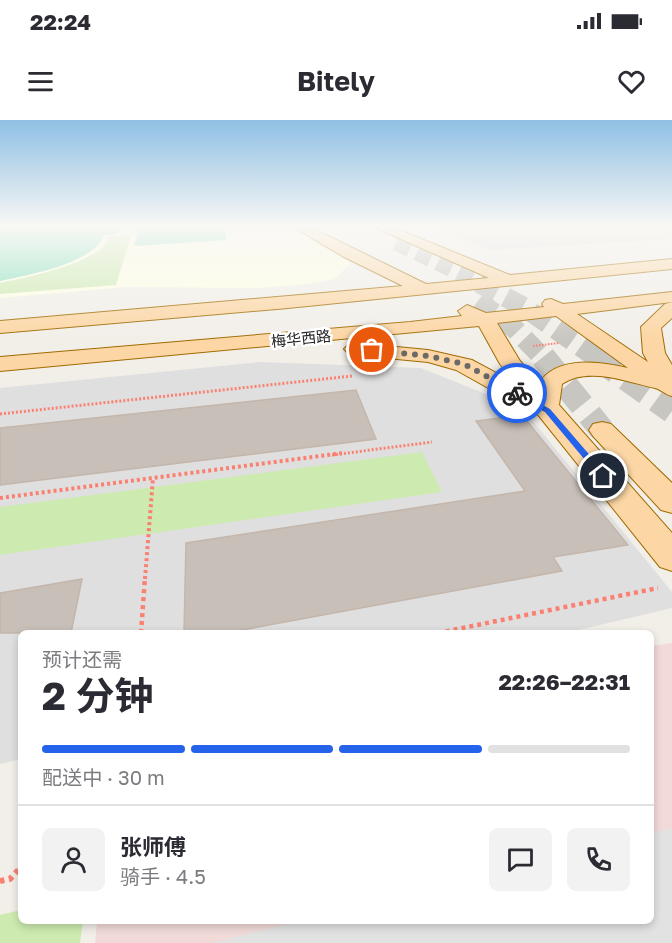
<!DOCTYPE html>
<html lang="zh">
<head>
<meta charset="utf-8">
<style>
	body { margin:0; font-family:"Golos Text","Noto Sans SC",sans-serif; background:#f2f2f3; color:#2b2b33; height:100vh; display:flex; flex-direction:column; font-size:22px; white-space:nowrap }
	* { box-sizing:border-box; margin:0 }
	p { font-size:20px; color:#7c7c81 }
	.icon { flex:none; width:33px; height:33px; fill:none; stroke:currentColor; stroke-width:2; stroke-linecap:round; stroke-linejoin:round }
	.map { position:relative; flex:1; overflow:hidden }
	.sheet { position:absolute; left:18px; top:510px; width:636px; height:294px; display:flex; flex-direction:column; background:#fff; border-radius:9px; box-shadow:0 3px 9px #0003 }
	.sheet>* { flex:none }
	.pin { position:absolute; display:grid; place-items:center; width:51px; height:51px; color:#fff; margin:-26px; border:3px solid #fff; border-radius:50%; box-shadow:0 2px 6px #0007 }
	.courier { position:absolute; display:grid; place-items:center; width:60px; height:60px; margin:-30px; border:4px solid #2563eb; border-radius:50%; background:#fff; color:#222; box-shadow:0 2px 8px #0007 }
	.head em { font-style:normal; font-weight:700 }
	.head div { display:flex; flex-direction:column-reverse }
	.head { display:flex; align-items:center; justify-content:space-between; height:102px; padding:0 24px }
	h1 { font-size:39px; font-weight:700; line-height:45px }
	.bar { display:grid; grid-template-columns:repeat(4,1fr); gap:9px 6px; align-content:center; height:72px; padding:0 24px }
	.bar i { height:8px; border-radius:4px; background:#e1e1e2 }
	.bar .selected { background:#2563eb }
	.bar p { grid-column:span 4 }
	.line { display:flex; align-items:center; gap:15px; padding:0 24px; border-top:2px solid #e1e1e2 }
	.line div { flex:1 }
	.round { display:grid; place-items:center; flex:none; width:63px; height:63px; border-radius:9px; background:#f2f2f3 }
	.status { display:flex; justify-content:space-between; align-items:center; height:42px; padding:0 30px; background:#fff; direction:ltr }
	.status svg { height:16px; fill:currentColor }
	header { display:flex; justify-content:space-between; align-items:center; height:78px; padding:0 24px; background:#fff; font-size:27px; font-weight:700 }
	.map>svg:first-child { display:block }
	.residential { fill:#e0dfdf }
	.commercial { fill:#f2dad9 }
	.education { fill:#ffffe5 }
	.grass { fill:#cdebb0 }
	.pitch { fill:#88e0be }
	.parking { fill:#e2e2e2 }
	.building { fill:#c7bfb8; stroke:#c4b6ab; stroke-width:1.5 }
	.lines { fill:none; stroke-linecap:round; stroke-linejoin:round }
	.major-tunnel-far2 { stroke:#c8c6c1; stroke-width:15; stroke-dasharray:15 8; stroke-linecap:butt }
	.major-tunnel-far1 { stroke:#c8c6c1; stroke-width:20; stroke-dasharray:20 10; stroke-linecap:butt }
	.major-tunnel { stroke:#c8c6c1; stroke-width:25; stroke-dasharray:25 12; stroke-linecap:butt }
	.major-casing { stroke:#a06b00; stroke-width:2 }
	.path-far4 { stroke:#fa8072; stroke-width:2; stroke-dasharray:1.5 1.5; stroke-linecap:butt }
	.path-far3 { stroke:#fa8072; stroke-width:3; stroke-dasharray:2 2; stroke-linecap:butt }
	.path-far2 { stroke:#fa8072; stroke-width:4; stroke-dasharray:3 3; stroke-linecap:butt }
	.path-far1 { stroke:#fa8072; stroke-width:4.5; stroke-dasharray:4 4; stroke-linecap:butt }
	.path { stroke:#fa8072; stroke-width:6; stroke-dasharray:4.5 4.5; stroke-linecap:butt }
	.major { fill:#fcd6a4; fill-rule:evenodd }
	.route { fill:#2563eb }
	.done { stroke:#6b6a68; stroke-width:6; stroke-dasharray:0 10.8 }
	.labels { text-anchor:middle; dominant-baseline:central; stroke-width:5; stroke-linejoin:round; paint-order:stroke }
	.far-street-label { font-size:15px; fill:#222; stroke:#fff }
</style>
</head>
<body>
<div class="status"><b>22:24</b><svg viewBox="0 0 49 12"><path d="M0 12V9h3v3zM5 12V6h3v6zM10 12V3h3v9zM15 12V0h3v12zM26 1h20v11H26zM47 4h2v5h-2z"/></svg></div>
<header><svg class="icon" aria-label="menu" viewBox="0 0 24 24"><path d="M4 6h16M4 12h16M4 18h16"/></svg>Bitely<svg class="icon" aria-label="heart" viewBox="0 0 24 24"><path d="M12 20l-8-8c-3-5 5-10 8-4 3-6 11-1 8 4z"/></svg></header>
<div class="map">
<svg width="672" height="823" viewBox="0 0 672 823">
	<rect width="100%" height="100%" fill="#f2efe9"/>
	<path class="residential" d="M423 105H672V119L490 130Z
		M260 242 421 248 523 289 672 472V488L566 513H21V639L0 644V268Z"/>
	<path class="commercial" d="M672 523V823H95L97 801H651V526Z"/>
	<path class="education" d="M0 105H294L348 139 350 144 334 159 307 164 258 168 127 167 0 178Z"/>
	<path class="grass" d="M131 115 116 165 0 174V163C24 158 102 143 109 117Z
		M422 332 442 372 0 435V387Z
		M21 790V801H83L80 823H0V795Z"/>
	<path class="pitch" d="M0 105H121L117 114 104 115C93 144 28 155 0 161Z
		M140 105H225L226 120 134 126Z"/>
	<path class="parking" d="M672 708V823H211L299 801H651V713Z"/>
	<path class="building" d="M356 270 376 319 0 365V308Z
		M522 295 628 425 553 437 562 451 226 513H184L186 423 525 371 476 301Z
		M82 459 71 513H0V473Z"/>
	<g class="lines">
		<path class="major-tunnel-far2" d="M396 123 481 164"/>
		<path class="major-tunnel-far1" d="M479 163 524 187 598 239
			M478 181 514 208 544 239"/>
		<path class="major-tunnel" d="M543 237 602 310
			M596 237 672 291"/>
		<defs>
			<path id="major" d="M290 105H306L426 164 489 158 369 105H387L510 155 672 139V149L288 188 0 213V201L403 166 342 136Z
				M672 172V182L577 194 648 242 643 233 641 207 665 184 672 182V198L661 208 665 233 672 245V276C666 275 660 269 655 268 628 262 588 246 562 264L559 285 672 413V451L660 447 535 291 526 289 456 250 428 242 355 235 348 233 344 229 348 225 355 223 428 230 472 240 515 263 500 244 479 206 0 251V237L410 202 462 196 458 191 467 185 486 193 544 187 542 184 545 180 551 179 563 184ZM556 196 628 248C600 242 558 235 539 263L520 241 497 203Z
				M602 302 611 304 672 363V393L661 390 593 316 589 310 593 304Z"/>
		</defs>
		<use href="#major" class="major-casing"/>
		<path class="path-far4" d="M533 226 559 223"/>
		<path class="path-far3" d="M0 294 352 256
			M332 335 432 322"/>
		<path class="path-far2" d="M0 378 343 333
			M145 459 153 358"/>
		<path class="path-far1" d="M141 513 145 457
			M438 513 658 468"/>
		<path class="path" d="M0 761 10 759 21 747"/>
		<use href="#major" class="major"/>
	</g>
	<linearGradient id="sky" x2="0" y2="1"><stop stop-color="#8fc0e4"/><stop offset="0.48" stop-color="#f9f8f5"/><stop offset="1" stop-color="#f9f8f5" stop-opacity="0"/></linearGradient>
	<rect width="672" height="221" fill="url(#sky)"/>
	<path class="route" d="M514 272H519L550 289 606 354V358H600L545 292 514 275Z"/>
	<g class="lines">
		<path class="done" d="M372 230 428 236 464 244 517 273"/>
	</g>
	<g class="labels">
		<g class="far-street-label">
			<text transform="translate(301 218) rotate(-6)">梅华西路</text>
		</g>
	</g>
</svg>
<div class="pin" style="left:372px;top:230px;background:#ea580c"><svg class="icon" aria-label="bag" viewBox="0 0 24 24"><path d="M5 8h14l-1 12H6zM9 8a3 3 0 0 1 6 0"/></svg></div>
<div class="pin" style="left:603px;top:356px;background:#1f2937"><svg class="icon" aria-label="home" viewBox="0 0 24 24"><path d="M3 11l9-7 9 7M6 9v11h12V9"/></svg></div>
<div class="courier" style="left:517px;top:273px"><svg class="icon" aria-label="bike" viewBox="0 0 24 24"><circle cx="6" cy="16" r="4"/><circle cx="18" cy="16" r="4"/><path d="M6 16l4-8h5l3 8M10 8l3 8H6M13 5h3"/></svg></div>
<section class="sheet">
<div class="head"><div><h1>2 分钟</h1><p>预计还需</p></div><em>22:26–22:31</em></div>
<div class="bar"><i class="selected"></i><i class="selected"></i><i class="selected"></i><i></i><p>配送中 · 30 m</p></div>
<div class="line" style="height:108px"><a class="round"><svg class="icon" aria-label="person" viewBox="0 0 24 24"><circle cx="12" cy="8" r="4"/><path d="M4 21q1-7 8-7t8 7"/></svg></a><div><b>张师傅</b><p>骑手 · 4.5</p></div><a class="round"><svg class="icon" aria-label="chat" viewBox="0 0 24 24"><path d="M4 5h16v11H9l-5 4z"/></svg></a><a class="round"><svg class="icon" aria-label="phone" viewBox="0 0 24 24"><path d="M5 4h4l2 5-3 2q2 4 5 5l2-3 5 2v4C11 20 4 13 5 4z"/></svg></a></div>
</section>
</div>
</body>
</html>
